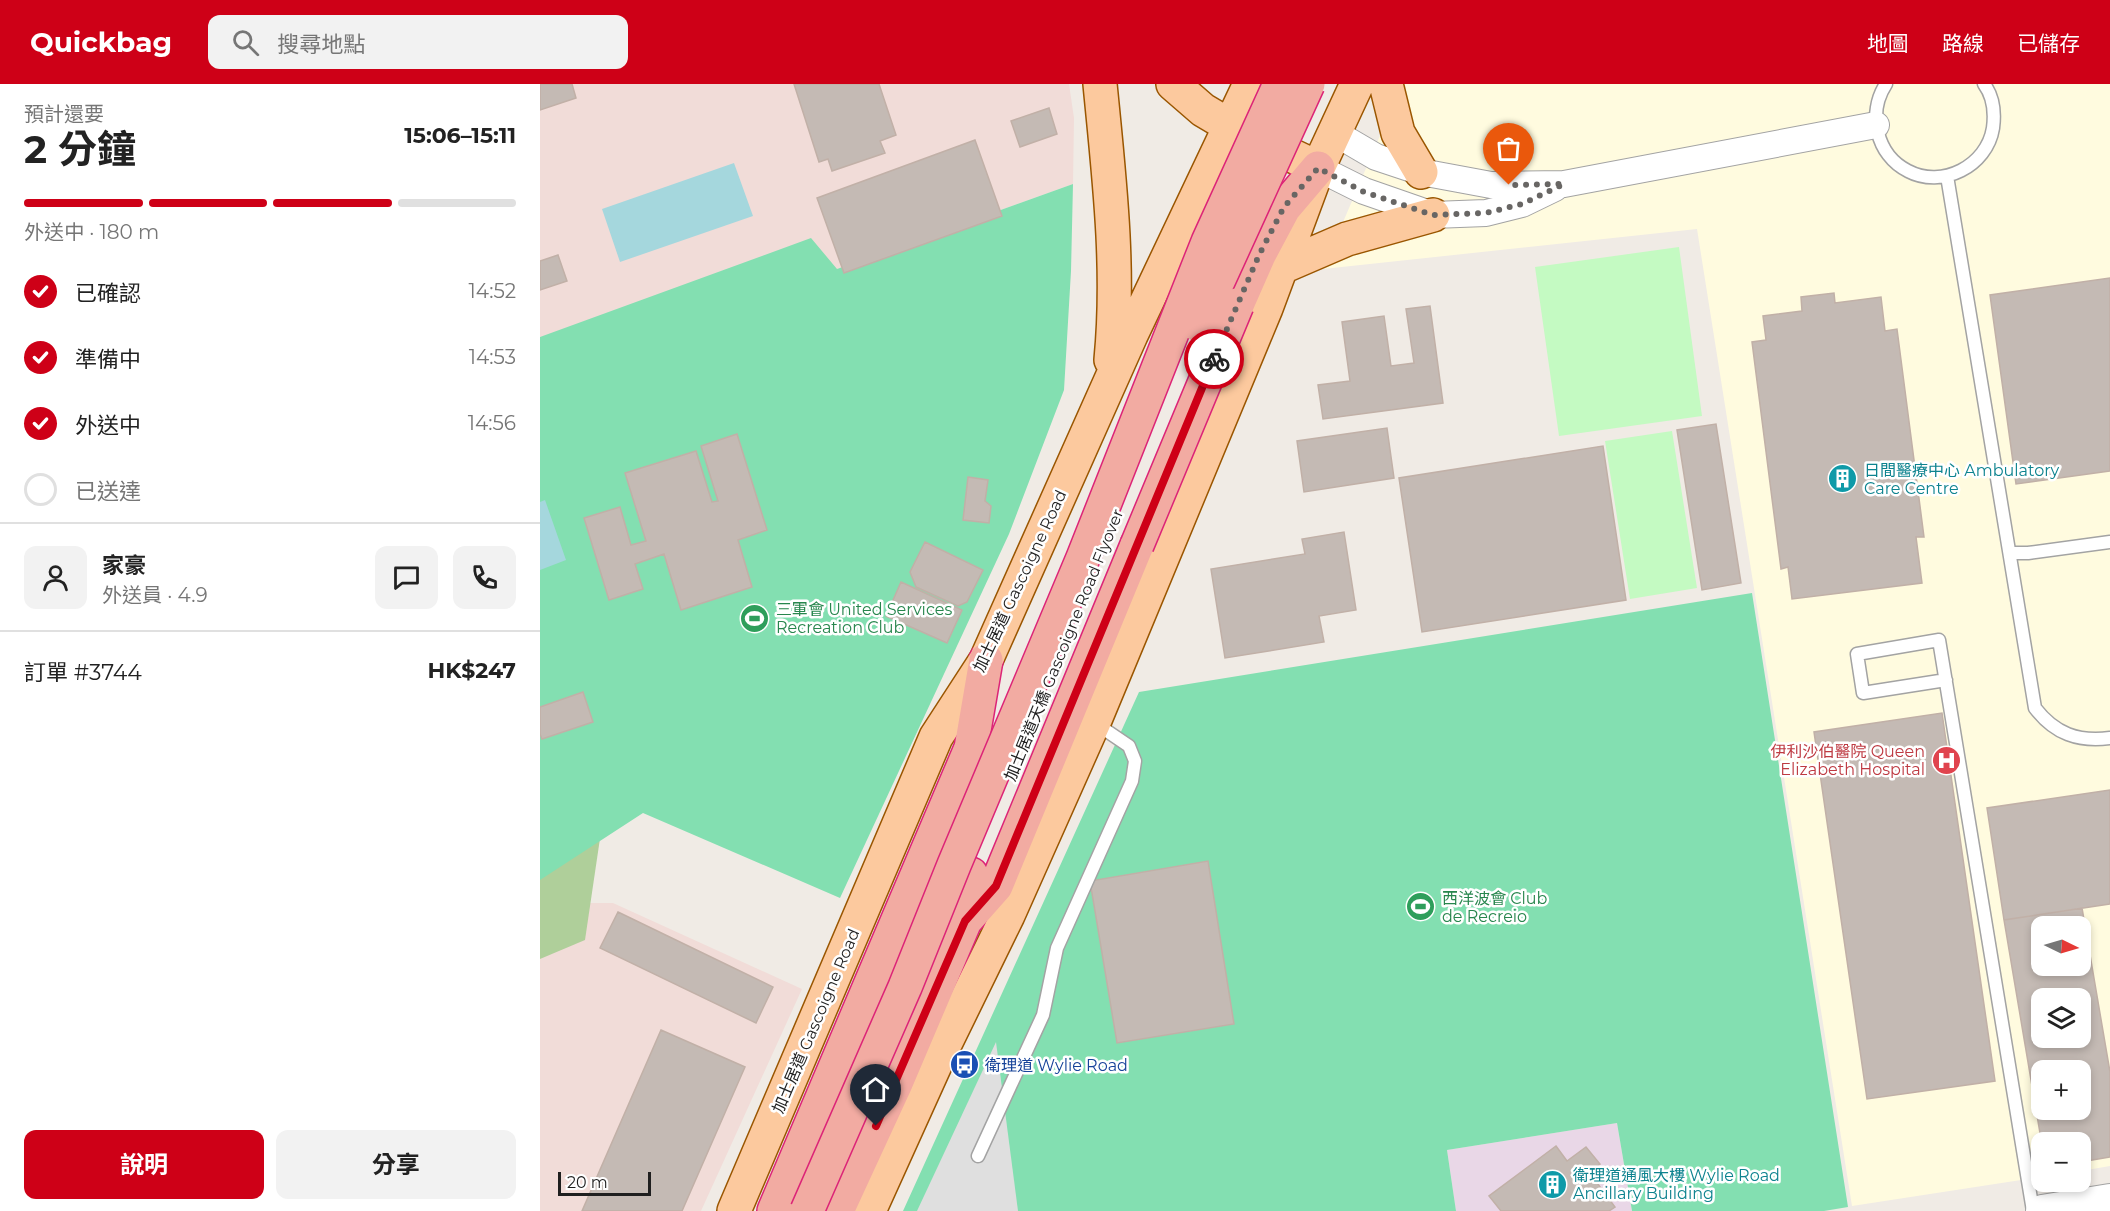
<!DOCTYPE html>
<html lang="zh-TW">
<head>
<meta charset="utf-8">
<style>
	body { margin:0; font-family:Montserrat,"Noto Sans TC",sans-serif; background:#f2f2f2; color:#222; height:100vh; display:flex; flex-direction:column; font-size:22px; white-space:nowrap }
	* { box-sizing:border-box; margin:0 }
	p { font-size:20px; color:#767676 }
	.icon { flex:none; width:33px; height:33px; fill:none; stroke:currentColor; stroke-width:2; stroke-linecap:round; stroke-linejoin:round }
	.map { position:relative; flex:1; overflow:hidden }
	.details { display:flex; flex-direction:column; background:#fff; width:540px }
	.details>* { flex:none }
	.needle { width:39px; rotate:95deg }
	.controls { position:absolute; left:1491px; top:832px; display:grid; gap:12px }
	.controls a { display:grid; place-items:center; width:60px; height:60px; border-radius:12px; background:#fff; box-shadow:0 3px 9px #0003; font-size:30px }
	.scale { position:absolute; left:18px; bottom:15px; width:93px; box-sizing:border-box; padding-left:6px; border:3px solid #1f1f1f; border-top:0; font-size:16px; line-height:21px; white-space:nowrap; color:#1f1f1f; -webkit-text-stroke:4px #fff; paint-order:stroke }
	.pin { position:absolute; display:grid; place-items:center; width:51px; height:51px; color:#fff; margin:-62px -26px; border-radius:50% 50% 50% 0; rotate:-45deg; box-shadow:0 0 6px #0007 }
	.pin .icon { rotate:45deg }
	.courier { position:absolute; display:grid; place-items:center; width:60px; height:60px; margin:-30px; border:4px solid #ce0017; border-radius:50%; background:#fff; color:#222; box-shadow:0 2px 8px #0007 }
	.head em { font-style:normal; font-weight:700 }
	.head div { display:flex; flex-direction:column-reverse }
	.head { display:flex; align-items:center; justify-content:space-between; height:102px; padding:0 24px }
	h1 { font-size:39px; font-weight:700; line-height:45px }
	.bar { display:grid; grid-template-columns:repeat(4,1fr); gap:9px 6px; align-content:center; height:72px; padding:0 24px }
	.bar i { height:8px; border-radius:4px; background:#e0e0e0 }
	.bar .current { background:#ce0017 }
	.bar p { grid-column:span 4 }
	.line { display:flex; align-items:center; gap:15px; padding:0 24px; border-top:2px solid #e0e0e0 }
	.line div { flex:1 }
	.round { display:grid; place-items:center; flex:none; width:63px; height:63px; border-radius:12px; background:#f2f2f2 }
	ol { padding:0 24px; list-style:none }
	li { display:flex; align-items:center; gap:18px; height:66px }
	li p { margin-inline-start:auto }
	li .icon { padding:6px; border-radius:50%; background:#ce0017; color:#fff; stroke-width:4 }
	li:last-child { color:#767676 }
	li i { width:33px; height:33px; border:3px solid #e0e0e0; border-radius:50% }
	.action { display:flex; gap:12px; margin-top:auto; padding:12px 24px }
	.action a { flex:1; height:69px; border-radius:12px; background:#ce0017; color:#fff; font-size:24px; font-weight:700; line-height:69px; text-align:center }
	.action a+a { background:#f2f2f2; color:#222 }
	header { display:flex; align-items:center; gap:36px; box-sizing:border-box; height:84px; padding:0 30px; background:#ce0017; color:#fff }
	header strong { font-size:28px }
	nav { display:flex; gap:33px; margin-inline-start:auto; font-size:21px }
	.search { width:420px; height:54px; background:#f2f2f2; display:flex; align-items:center; gap:15px; box-sizing:border-box; padding:0 21px; border-radius:12px; color:#767676; font-size:22px }
	main { display:flex; flex:1; min-height:0 }
	.map>svg:first-child { display:block }
	.industrial { fill:#e9d7e7 }
	.education { fill:#fffbdf; fill-rule:evenodd }
	.military { fill:#f1dcd8 }
	.forest { fill:#afcf9a }
	.park { fill:#c4fac2 }
	.pitch { fill:#83dfb1 }
	.parking { fill:#dfdfdf }
	.water { fill:#a5d7dd }
	.building { fill:#c4bab4; stroke:#c1b0a7; stroke-width:1.5; fill-rule:evenodd }
	.lines { fill:none; stroke-linecap:round; stroke-linejoin:round }
	.service-casing { stroke:#a3a3a3; stroke-width:15 }
	.minor-casing { stroke:#a3a3a3; stroke-width:28 }
	.tertiary-casing { stroke:#a3a3a3; stroke-width:34 }
	.primary-casing { stroke:#9a5600; stroke-width:36 }
	.trunk-casing { stroke:#dc2477; stroke-width:36 }
	.service { stroke:#fff; stroke-width:12 }
	.minor { stroke:#fff; stroke-width:26 }
	.tertiary { stroke:#fff; stroke-width:32 }
	.primary { stroke:#fcc99e; stroke-width:33 }
	.trunk { stroke:#f2aba2; stroke-width:33 }
	.trunk-bridge-casing { stroke:#dc2477; stroke-width:36; stroke-linecap:butt }
	.trunk-bridge { stroke:#f2aba2; stroke-width:33 }
	.done { stroke:#686664; stroke-width:6; stroke-dasharray:0 10.8 }
	.route { stroke:#ce0017; stroke-width:8 }
	.labels { text-anchor:middle; dominant-baseline:central; stroke-width:5; stroke-linejoin:round; paint-order:stroke }
	.culture-label { font-size:16px; fill:#0d838f; stroke:#fff; text-anchor:start }
	.street-label { font-size:16px; fill:#1f1f1f; stroke:#fff }
	.leisure-label { font-size:16px; fill:#27864d; stroke:#fff; text-anchor:start }
	.health-label { font-size:16px; fill:#be3a42; stroke:#fff; text-anchor:end }
	.transit-label { font-size:16px; fill:#164399; stroke:#fff; text-anchor:start }
</style>
</head>
<body>
<header>
<strong>Quickbag</strong>
<div class="search"><svg class="icon" aria-label="search" viewBox="0 0 24 24"><circle cx="10" cy="10" r="6"/><path d="M15 15l6 6"/></svg>搜尋地點</div>
<nav><a>地圖</a><a>路線</a><a>已儲存</a></nav>
</header>
<main>
<section class="details">
<div class="head"><div><h1>2 分鐘</h1><p>預計還要</p></div><em>15:06–15:11</em></div>
<div class="bar"><i class="current"></i><i class="current"></i><i class="current"></i><i></i><p>外送中 · 180 m</p></div>
<ol>
<li><svg class="icon" aria-label="check" viewBox="0 0 24 24"><path d="M5 12l5 5 9-10"/></svg>已確認<p>14:52</p></li>
<li><svg class="icon" aria-label="check" viewBox="0 0 24 24"><path d="M5 12l5 5 9-10"/></svg>準備中<p>14:53</p></li>
<li><svg class="icon" aria-label="check" viewBox="0 0 24 24"><path d="M5 12l5 5 9-10"/></svg>外送中<p>14:56</p></li>
<li><i></i>已送達</li>
</ol>
<div class="line" style="height:108px"><a class="round"><svg class="icon" aria-label="person" viewBox="0 0 24 24"><circle cx="12" cy="8" r="4"/><path d="M4 21q1-7 8-7t8 7"/></svg></a><div><b>家豪</b><p>外送員 · 4.9</p></div><a class="round"><svg class="icon" aria-label="chat" viewBox="0 0 24 24"><path d="M4 5h16v11H9l-5 4z"/></svg></a><a class="round"><svg class="icon" aria-label="phone" viewBox="0 0 24 24"><path d="M5 4h4l2 5-3 2q2 4 5 5l2-3 5 2v4C11 20 4 13 5 4z"/></svg></a></div>
<div class="line" style="height:78px"><div>訂單 #3744</div><b>HK$247</b></div>
<div class="action"><a>說明</a><a>分享</a></div>
</section>
<div class="map">
<svg width="1570" height="1127" viewBox="0 0 1570 1127">
	<rect width="100%" height="100%" fill="#f0ebe5"/>
	<path class="industrial" d="M1077 1039 1092 1127H916L907 1066Z"/>
	<path class="education" d="M862 0H1570V1082L1541 1087 1540 1059H1502L1501 1093 1312 1122 1157 145 783 185ZM1502 843H1540V882H1502ZM1502 915H1540V954H1502ZM1502 987H1540V1026H1502Z"/>
	<path class="military" d="M0 0H529L534 34 533 100 297 185 0 253Z
		M0 819H73L262 905 161 1127H0Z"/>
	<path class="forest" d="M67 707 45 856 0 875V725Z"/>
	<path class="park" d="M1139 163 1162 332 1019 352 995 183Z
		M1132 347 1157 504 1090 515 1065 357Z"/>
	<path class="pitch" d="M533 100 531 187 524 306 469 450 300 814 103 729 0 796V253L271 154 297 185Z
		M1212 509 1308 1123 1284 1127H1092L1077 1039 907 1066 916 1127H363L599 608Z"/>
	<path class="parking" d="M456 958 478 1127H377Z"/>
	<path class="water" d="M194 79 213 132 80 178 62 125Z
		M5 416 26 476 0 486V418Z"/>
	<path class="building" d="M0 0H32L36 14 0 26Z
		M254 0H339L356 51 340 57 345 69 292 87 288 75 279 78Z
		M509 24 517 50 480 63 471 37Z
		M435 56 462 132 304 189 277 114Z
		M18 171 27 197 0 206V177Z
		M1570 194V387L1476 400 1450 211Z
		M1294 209 1295 219 1341 213 1345 247 1357 245 1384 453H1376L1382 499 1252 515 1248 483 1241 485 1212 258 1226 256 1223 232 1262 227 1261 213Z
		M890 222 903 319 783 335 778 301 810 297 802 238 844 232 851 282 874 279 866 225Z
		M1176 340 1201 499 1162 506 1137 346Z
		M847 344 854 394 764 408 757 357Z
		M197 350 227 446 198 456 212 503 141 526 124 470 95 480 103 505 69 516 44 434 80 423 91 461 106 457 85 389 156 367 172 418 178 417 161 362Z
		M1063 362 1086 516 882 548 859 394Z
		M428 393 448 396 445 417 451 422 449 439 423 436Z
		M804 448 816 526 779 532 784 558 685 574 671 485 765 470 762 455Z
		M385 458 443 486 427 518 418 522 376 503 370 488Z
		M361 498 422 526 407 559 346 532Z
		M43 608 53 638 2 655 0 650V623Z
		M1402 629 1455 997 1327 1015 1274 648Z
		M1570 706V820L1464 836 1447 724Z
		M668 777 694 940 577 959 550 797Z
		M1542 824 1570 988V1073L1540 1078V1059H1502V1061L1464 836ZM1502 843H1540V882H1502ZM1502 915H1540V954H1502ZM1502 987H1540V1026H1502Z
		M78 828 233 903 216 939 60 864Z
		M121 946 205 983 142 1127H42Z
		M1016 1062 1027 1077 1046 1063 1060 1080 1049 1088 1075 1123 1069 1127H961L949 1112Z"/>
	<g class="lines">
		<defs>
			<path id="service" d="M1346 0C1327 29 1336 71 1368 87 1402 105 1447 82 1453 44 1455 29 1453 12 1444 0
				M1407 92 1495 624C1515 650 1538 658 1570 654
				M1471 469H1488L1570 458
				M1406 596 1323 609 1317 570 1399 556 1493 1127
				M438 1072 503 931 517 864 592 697 595 677 589 662 555 639"/>
			<path id="minor" d="M795 49 836 73 881 88 951 101 1024 100 1336 41
				M778 84 824 107 893 131 946 129 982 120 1015 104"/>
			<path id="tertiary" d="M1502 1127 1570 1116"/>
			<path id="primary" d="M560 0C569 92 580 184 571 276
				M633 0 663 26 690 42 778 84
				M846 0 858 49 881 88
				M742 183 807 155 893 131
				M194 1127 396 653 446 576 591 251 710 0
				M329 1127 400 970 468 831 554 638 726 224 778 84 817 0"/>
			<path id="trunk" d="M697 221 719 171 744 124 778 84
				M425 837 456 802 597 461
				M234 1127 431 664 446 576
				M297 1127 356 999 425 837 431 790"/>
		</defs>
		<use href="#service" class="service-casing"/>
		<use href="#minor" class="minor-casing"/>
		<use href="#tertiary" class="tertiary-casing"/>
		<use href="#primary" class="primary-casing"/>
		<use href="#trunk" class="trunk-casing"/>
		<use href="#service" class="service"/>
		<use href="#minor" class="minor"/>
		<use href="#tertiary" class="tertiary"/>
		<use href="#primary" class="primary"/>
		<use href="#trunk" class="trunk"/>
		<defs>
			<path id="trunk-bridge" d="M658 241 768 0
				M597 461 697 221
				M267 1127 365 903 414 781 543 474 668 158 740 0"/>
		</defs>
		<use href="#trunk-bridge" class="trunk-bridge-casing"/>
		<use href="#trunk-bridge" class="trunk-bridge"/>
	</g>
	<g class="lines">
		<path class="done" d="M674 275 719 171 744 123 778 84 824 108 893 131 946 129 982 120 1024 100 969 101"/>
		<path class="route" d="M336 1042 425 837 456 802 674 275"/>
	</g>
	<defs>
		<symbol id="building-disc" viewBox="-11 -11 22 22"><circle r="9.5" fill="#0f9aa8" stroke="#fff"/><path d="M-4-6H4V6H1V3H-1V6H-4ZM-2.5-4.3h1.7v1.8h-1.7ZM.8-4.3h1.7v1.8H.8ZM-2.5-1h1.7V.8h-1.7ZM.8-1h1.7V.8H.8Z" fill="#fff"/></symbol>
		<symbol id="stadium-disc" viewBox="-11 -11 22 22"><circle r="9.5" fill="#2e9e5b" stroke="#fff"/><path d="M0-5a6.5 5 0 1 0 0 10a6.5 5 0 1 0 0-10ZM-3.5-1.8h7v3.6h-7Z" fill="#fff"/></symbol>
		<symbol id="hospital-disc" viewBox="-11 -11 22 22"><circle r="9.5" fill="#e0444e" stroke="#fff"/><path d="M-5-5h3v3.5h4V-5h3V5h-3V1.5h-4V5h-3Z" fill="#fff"/></symbol>
		<symbol id="bus-disc" viewBox="-11 -11 22 22"><circle r="9.5" fill="#1a4fb4" stroke="#fff"/><path d="M-5-6H5V4H4V6H2V4H-2V6H-4V4H-5ZM-3.5-4V0h7V-4ZM-3.5 1.2v1.5H-2V1.2ZM2 1.2v1.5H3.5V1.2Z" fill="#fff"/></symbol>
	</defs>
	<g fill-rule="evenodd">
		<use href="#building-disc" x="1286" y="378" width="33" height="33"/>
		<use href="#stadium-disc" x="198" y="518" width="33" height="33"/>
		<use href="#hospital-disc" x="1390" y="660" width="33" height="33"/>
		<use href="#stadium-disc" x="864" y="806" width="33" height="33"/>
		<use href="#bus-disc" x="408" y="964" width="33" height="33"/>
		<use href="#building-disc" x="996" y="1084" width="33" height="33"/>
	</g>
	<g class="labels">
		<g class="culture-label">
			<text x="1324" y="386">日間醫療中心 Ambulatory<tspan x="1324" dy="18">Care Centre</tspan></text>
			<text x="1033" y="1091">衛理道通風大樓 Wylie Road<tspan x="1033" dy="18">Ancillary Building</tspan></text>
		</g>
		<g class="street-label">
			<text transform="translate(480 497) rotate(-65)">加士居道 Gascoigne Road</text>
			<text transform="translate(524 561) rotate(-68)">加士居道天橋 Gascoigne Road Flyover</text>
			<text transform="translate(276 937) rotate(-67)">加士居道 Gascoigne Road</text>
		</g>
		<g class="leisure-label">
			<text x="236" y="525">三軍會 United Services<tspan x="236" dy="18">Recreation Club</tspan></text>
			<text x="902" y="814">西洋波會 Club<tspan x="902" dy="18">de Recreio</tspan></text>
		</g>
		<g class="health-label">
			<text x="1385" y="667">伊利沙伯醫院 Queen<tspan x="1385" dy="18">Elizabeth Hospital</tspan></text>
		</g>
		<g class="transit-label">
			<text x="445" y="981">衛理道 Wylie Road</text>
		</g>
	</g>
</svg>
<div class="controls">
<a><svg class="needle" viewBox="-14 -14 28 28"><path d="M0-13l5 13h-10z" fill="#e53935"/><path d="M0 13l5-13h-10z" fill="#767676"/></svg></a>
<a><svg class="icon" aria-label="layers" viewBox="0 0 24 24"><path d="M12 4l9 5-9 5-9-5zM3 14l9 5 9-5"/></svg></a>
<a>+</a>
<a>−</a>
</div>
<div class="scale">20 m</div>
<div class="pin" style="left:969px;top:101px;background:#ea580c"><svg class="icon" aria-label="bag" viewBox="0 0 24 24"><path d="M5 8h14l-1 12H6zM9 8a3 3 0 0 1 6 0"/></svg></div>
<div class="pin" style="left:336px;top:1042px;background:#1f2937"><svg class="icon" aria-label="home" viewBox="0 0 24 24"><path d="M3 11l9-7 9 7M6 9v11h12V9"/></svg></div>
<div class="courier" style="left:674px;top:275px"><svg class="icon" aria-label="bike" viewBox="0 0 24 24"><circle cx="6" cy="16" r="4"/><circle cx="18" cy="16" r="4"/><path d="M6 16l4-8h5l3 8M10 8l3 8H6M13 5h3"/></svg></div>
</div>
</main>
</body>
</html>
